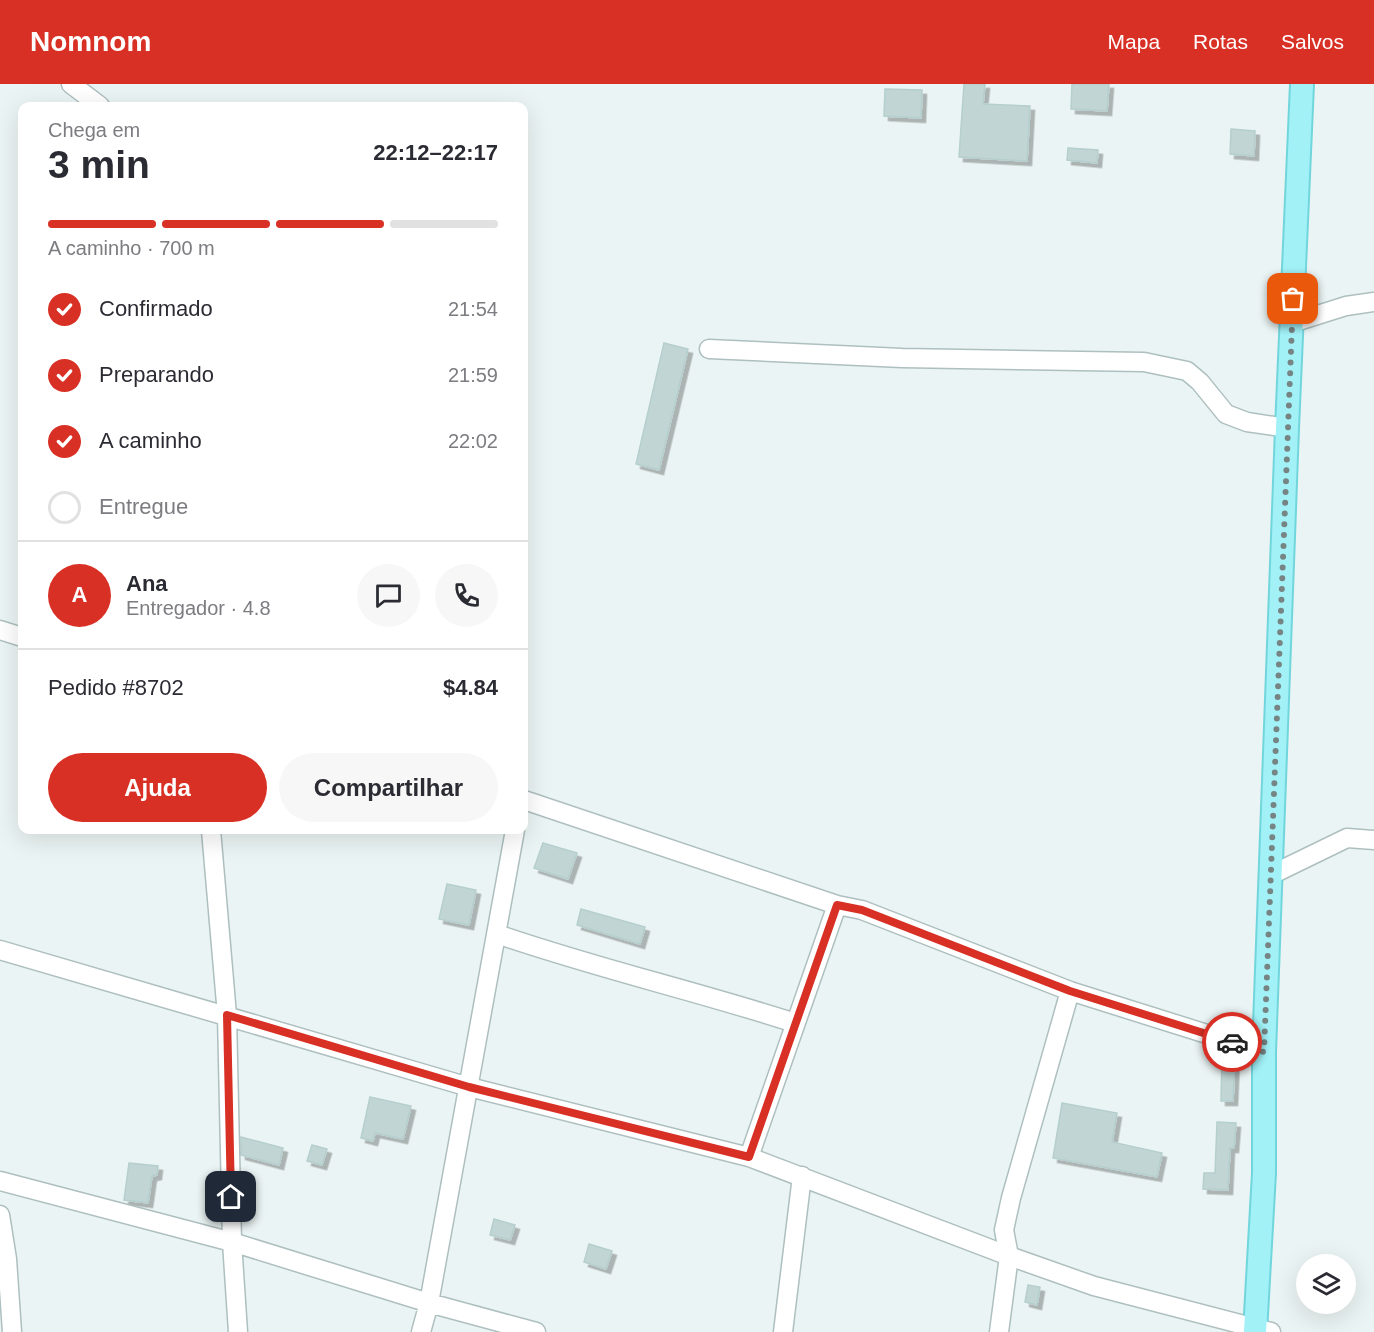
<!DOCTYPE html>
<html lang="pt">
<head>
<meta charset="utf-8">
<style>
	body { margin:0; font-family:Arial,sans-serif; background:#f7f7f7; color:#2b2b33; height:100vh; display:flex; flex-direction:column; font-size:22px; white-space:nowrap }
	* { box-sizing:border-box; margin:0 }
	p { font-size:20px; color:#7c7c81 }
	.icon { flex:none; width:33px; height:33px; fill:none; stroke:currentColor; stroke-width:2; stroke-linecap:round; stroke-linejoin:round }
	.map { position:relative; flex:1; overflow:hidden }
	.sheet { position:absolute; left:18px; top:18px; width:510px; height:732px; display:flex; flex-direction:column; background:#fff; border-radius:12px; box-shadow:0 6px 24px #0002 }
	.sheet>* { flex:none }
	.controls { position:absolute; left:1296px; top:1170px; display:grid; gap:12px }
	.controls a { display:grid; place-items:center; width:60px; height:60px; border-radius:50%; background:#fff; box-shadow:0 6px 24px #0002; font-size:30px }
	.pin { position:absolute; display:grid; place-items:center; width:51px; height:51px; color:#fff; margin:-26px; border-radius:12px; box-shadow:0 3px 9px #0006 }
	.courier { position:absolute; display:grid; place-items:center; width:60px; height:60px; margin:-30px; border:4px solid #d93025; border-radius:50%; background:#fff; color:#222; box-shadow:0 2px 8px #0007 }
	.overview em { font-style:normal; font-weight:700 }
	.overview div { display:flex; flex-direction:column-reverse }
	.overview { display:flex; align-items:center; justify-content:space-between; height:102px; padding:0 30px }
	h1 { font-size:39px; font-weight:700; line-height:45px }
	.bar { display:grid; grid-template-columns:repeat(4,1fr); gap:9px 6px; align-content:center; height:72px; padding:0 30px }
	.bar i { height:8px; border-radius:4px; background:#e1e1e2 }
	.bar .current { background:#d93025 }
	.bar p { grid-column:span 4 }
	.line { display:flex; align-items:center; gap:15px; padding:0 30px; border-top:2px solid #e1e1e2 }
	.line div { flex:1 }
	.round { display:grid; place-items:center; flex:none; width:63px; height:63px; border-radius:32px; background:#f7f7f7 }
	ol { padding:0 30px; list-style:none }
	li { display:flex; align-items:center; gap:18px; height:66px }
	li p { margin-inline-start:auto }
	li .icon { padding:6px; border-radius:50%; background:#d93025; color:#fff; stroke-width:4 }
	li:last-child { color:#7c7c81 }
	li i { width:33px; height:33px; border:3px solid #e1e1e2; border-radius:50% }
	.cta { display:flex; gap:12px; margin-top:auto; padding:12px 30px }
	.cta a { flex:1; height:69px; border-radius:36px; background:#d93025; color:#fff; font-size:24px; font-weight:700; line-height:69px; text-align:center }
	.cta a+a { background:#f7f7f7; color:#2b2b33 }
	header { display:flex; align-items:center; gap:36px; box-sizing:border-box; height:84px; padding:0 30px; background:#d93025; color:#fff }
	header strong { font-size:28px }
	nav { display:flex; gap:33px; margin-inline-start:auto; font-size:21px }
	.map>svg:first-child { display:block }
	.building { fill:#c1d5d4; stroke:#b5cfce; stroke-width:1.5; filter:url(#shadow) }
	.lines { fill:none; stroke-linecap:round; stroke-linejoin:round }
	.minor-casing { stroke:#aebfbf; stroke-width:21 }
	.major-casing { stroke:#71d6dc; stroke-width:26 }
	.minor { stroke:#fff; stroke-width:18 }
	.major { stroke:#a1f1f7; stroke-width:22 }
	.done { stroke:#778484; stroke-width:6; stroke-dasharray:0 10.8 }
	.route { stroke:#d93025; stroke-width:8 }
</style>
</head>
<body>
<header>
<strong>Nomnom</strong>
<nav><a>Mapa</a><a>Rotas</a><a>Salvos</a></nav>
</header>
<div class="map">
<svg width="1374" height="1248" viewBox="0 0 1374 1248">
	<defs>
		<filter id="shadow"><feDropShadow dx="4.5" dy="4.5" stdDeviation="0" flood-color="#0004"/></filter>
	</defs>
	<rect width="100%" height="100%" fill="#ebf4f4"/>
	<path class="building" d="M964 0H985L983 20 1030 22 1027 77 959 73Z
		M1072 0H1109L1107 27 1071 25Z
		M885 5 922 6 921 34 884 32Z
		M1231 45 1255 47 1254 72 1230 70Z
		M1068 64 1098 66 1097 79 1067 76Z
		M664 259 688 265 659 386 636 380Z
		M543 759 577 769 568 795 534 784Z
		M447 800 476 806 469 841 439 835Z
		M581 825 645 843 640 860 577 841Z
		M1222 972H1235L1233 1017H1221Z
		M370 1013 411 1022 403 1055 375 1049 373 1057 361 1054Z
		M1062 1019 1117 1029 1112 1058 1162 1069 1157 1093 1053 1074Z
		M1217 1038 1236 1039 1234 1064H1230L1228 1106 1203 1105 1204 1089H1215Z
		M241 1053 283 1064 279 1081 241 1071Z
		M312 1061 327 1065 322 1081 307 1077Z
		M129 1079 158 1082 157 1091 152 1092 148 1119 124 1116Z
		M494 1135 515 1141 510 1156 490 1151Z
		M589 1160 612 1167 606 1185 584 1178Z
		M1028 1201 1040 1203 1037 1221 1025 1218Z"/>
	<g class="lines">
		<defs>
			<path id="minor" d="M71 0 100 22
				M1292 239 1346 222 1374 218
				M709 265 902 274 1144 278 1187 287 1200 298 1226 330 1247 338 1287 344
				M0 546 22 553
				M524 716 837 821 862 826 1070 907 1264 968
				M211 746 227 931 232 1158 238 1248
				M1271 791 1347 754 1374 756
				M497 850C595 884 696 907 795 939
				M0 866 469 1003 749 1073 1009 1172 1094 1202 1271 1248
				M749 1073 837 821
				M0 1097 232 1158 429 1219 536 1248
				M0 1131 7 1175 12 1248
				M421 1248 429 1219 515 746
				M783 1248 802 1092
				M999 1248 1009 1172 1004 1146 1011 1114 1070 907"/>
			<path id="major" d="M1255 1248 1264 1089V968L1287 344 1302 0"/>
		</defs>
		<use href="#minor" class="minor-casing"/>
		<use href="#major" class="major-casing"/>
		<use href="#minor" class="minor"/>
		<use href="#major" class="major"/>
	</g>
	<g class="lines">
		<path class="done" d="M1232 958 1264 968 1293 215"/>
		<path class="route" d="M231 1113 227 931 469 1003 749 1073 837 821 862 826 1070 907 1232 958"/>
	</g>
</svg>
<div class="controls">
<a><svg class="icon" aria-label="layers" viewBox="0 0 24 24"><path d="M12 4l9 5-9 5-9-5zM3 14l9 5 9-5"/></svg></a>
</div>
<div class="pin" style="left:1293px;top:215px;background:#ea580c"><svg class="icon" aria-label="bag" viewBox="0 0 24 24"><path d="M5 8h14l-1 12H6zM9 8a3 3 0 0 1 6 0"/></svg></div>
<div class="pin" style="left:231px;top:1113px;background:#1f2937"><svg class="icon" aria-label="home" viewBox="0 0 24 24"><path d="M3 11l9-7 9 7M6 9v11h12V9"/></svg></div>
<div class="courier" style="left:1232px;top:958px"><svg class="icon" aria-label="car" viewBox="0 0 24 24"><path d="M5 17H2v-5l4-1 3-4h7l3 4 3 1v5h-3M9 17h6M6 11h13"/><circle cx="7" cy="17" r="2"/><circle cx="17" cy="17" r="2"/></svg></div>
<section class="sheet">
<div class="overview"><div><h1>3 min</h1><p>Chega em</p></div><em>22:12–22:17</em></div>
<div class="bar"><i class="current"></i><i class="current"></i><i class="current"></i><i></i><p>A caminho · 700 m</p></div>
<ol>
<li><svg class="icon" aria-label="check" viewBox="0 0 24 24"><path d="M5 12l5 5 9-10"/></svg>Confirmado<p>21:54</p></li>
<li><svg class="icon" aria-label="check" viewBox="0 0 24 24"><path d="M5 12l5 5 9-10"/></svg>Preparando<p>21:59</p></li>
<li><svg class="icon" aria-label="check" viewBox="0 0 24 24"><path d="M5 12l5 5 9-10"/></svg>A caminho<p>22:02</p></li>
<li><i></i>Entregue</li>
</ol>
<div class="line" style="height:108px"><b class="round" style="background:#d93025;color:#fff">A</b><div><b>Ana</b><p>Entregador · 4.8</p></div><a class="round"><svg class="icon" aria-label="chat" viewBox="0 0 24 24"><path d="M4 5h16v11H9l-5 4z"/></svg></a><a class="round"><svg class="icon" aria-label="phone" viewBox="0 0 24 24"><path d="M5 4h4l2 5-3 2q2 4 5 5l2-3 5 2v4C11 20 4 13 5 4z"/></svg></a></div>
<div class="line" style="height:78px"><div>Pedido #8702</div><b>$4.84</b></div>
<div class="cta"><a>Ajuda</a><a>Compartilhar</a></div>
</section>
</div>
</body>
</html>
